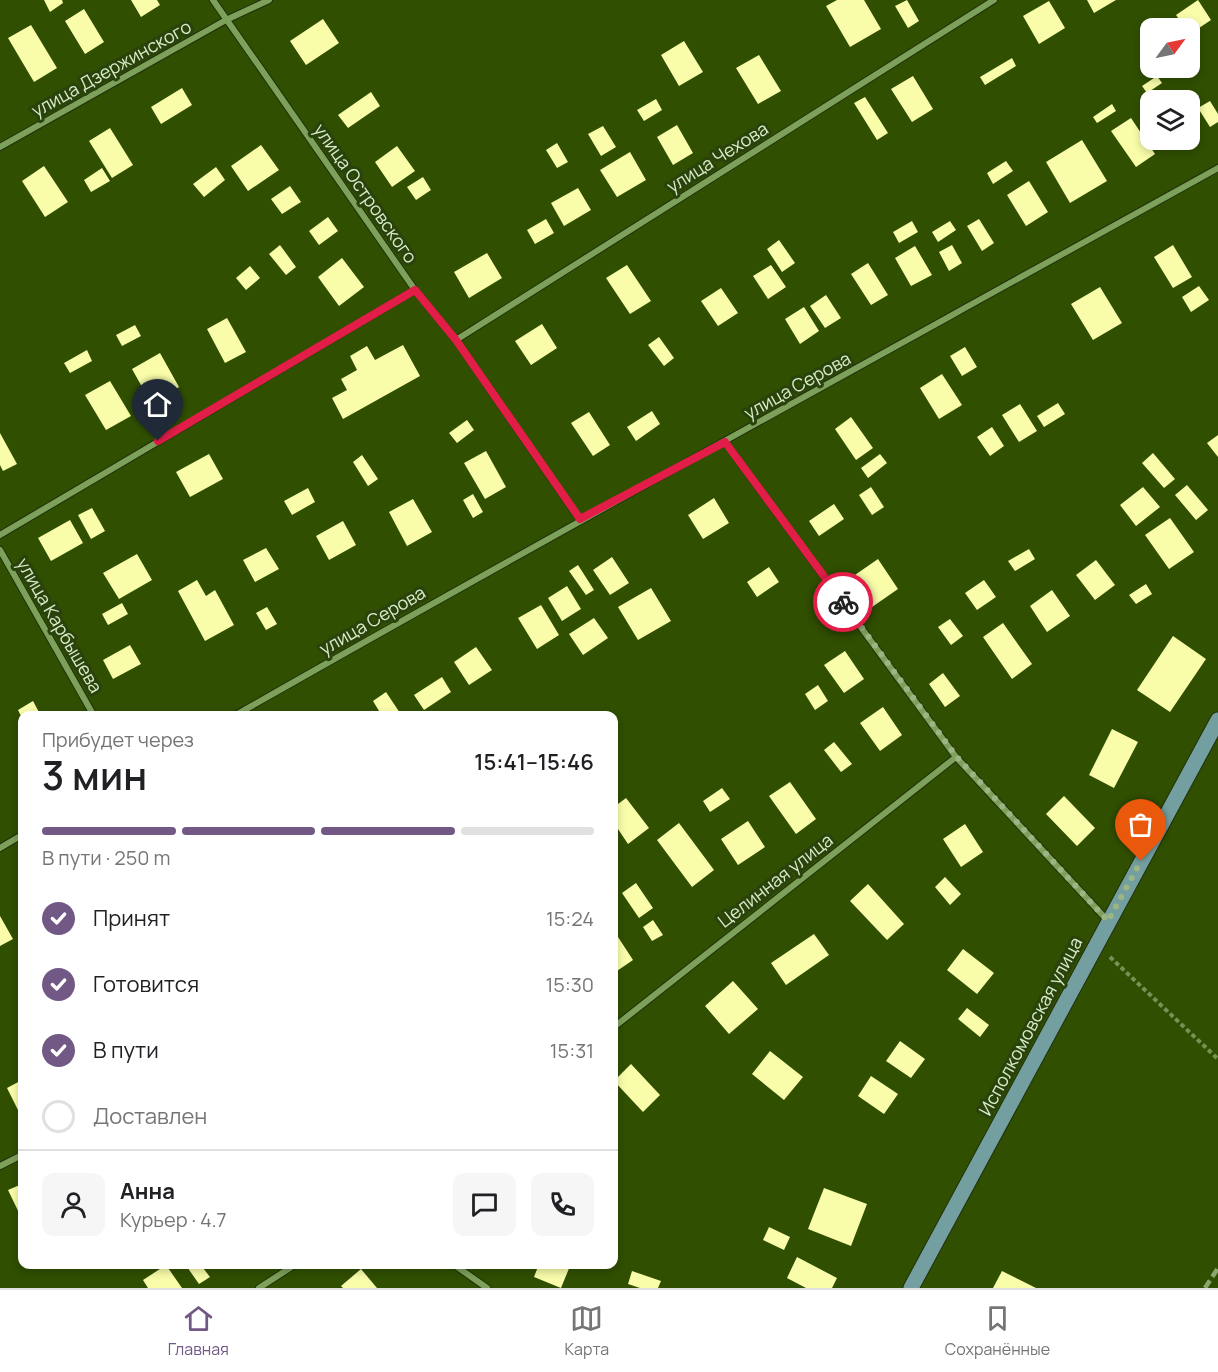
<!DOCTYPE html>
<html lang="ru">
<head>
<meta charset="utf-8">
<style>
	body { margin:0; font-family:Manrope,sans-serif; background:#f6f6f6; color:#202124; height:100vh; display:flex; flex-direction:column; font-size:22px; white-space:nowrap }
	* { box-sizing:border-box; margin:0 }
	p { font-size:20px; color:#757577 }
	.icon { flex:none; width:33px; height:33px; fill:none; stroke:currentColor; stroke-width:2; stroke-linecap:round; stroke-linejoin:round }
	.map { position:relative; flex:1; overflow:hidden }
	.panel { position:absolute; left:18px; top:711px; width:600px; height:558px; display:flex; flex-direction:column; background:#fff; border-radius:12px; box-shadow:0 3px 9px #0003 }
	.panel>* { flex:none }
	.needle { width:39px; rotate:57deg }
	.buttons { position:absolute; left:1140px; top:18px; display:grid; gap:12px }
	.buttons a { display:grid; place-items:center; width:60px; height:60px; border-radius:12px; background:#fff; box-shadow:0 3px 9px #0003; font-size:30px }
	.pin { position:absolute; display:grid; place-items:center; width:51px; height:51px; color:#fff; margin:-62px -26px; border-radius:50% 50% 50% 0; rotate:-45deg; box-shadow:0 0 6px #0007 }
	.pin .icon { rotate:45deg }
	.courier { position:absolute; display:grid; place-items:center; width:60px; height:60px; margin:-30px; border:4px solid #e11d48; border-radius:50%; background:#fff; color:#222; box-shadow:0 2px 8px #0007 }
	.headline em { font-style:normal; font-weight:600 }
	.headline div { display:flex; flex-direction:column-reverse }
	.headline { display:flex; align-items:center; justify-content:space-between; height:102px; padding:0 24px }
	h1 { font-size:39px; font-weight:600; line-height:45px }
	.bar { display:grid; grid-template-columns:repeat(4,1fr); gap:9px 6px; align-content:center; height:72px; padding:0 24px }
	.bar i { height:8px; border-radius:4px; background:#e0e0e0 }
	.bar .on { background:#715885 }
	.bar p { grid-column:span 4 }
	.line { display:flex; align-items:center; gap:15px; padding:0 24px; border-top:2px solid #e0e0e0 }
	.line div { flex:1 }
	.round { display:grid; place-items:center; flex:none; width:63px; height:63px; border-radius:12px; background:#f6f6f6 }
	ol { padding:0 24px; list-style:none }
	li { display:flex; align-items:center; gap:18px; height:66px }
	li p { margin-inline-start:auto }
	li .icon { padding:6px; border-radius:50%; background:#715885; color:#fff; stroke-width:4 }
	li:last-child { color:#757577 }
	li i { width:33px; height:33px; border:3px solid #e0e0e0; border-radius:50% }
	.menu { display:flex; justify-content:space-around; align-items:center; height:84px; border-top:2px solid #e0e0e0; background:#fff; font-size:16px; color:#757577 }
	.menu a { display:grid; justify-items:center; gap:3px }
	.menu .on { color:#715885 }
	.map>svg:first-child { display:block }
	.building { fill:#f9fdaa }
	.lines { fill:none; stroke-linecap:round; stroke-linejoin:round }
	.street-casing { stroke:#20310c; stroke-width:8 }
	.primary-casing { stroke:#20310c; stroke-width:17 }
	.path { stroke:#789256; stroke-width:4; stroke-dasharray:4.5 3; stroke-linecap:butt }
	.street { stroke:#7da15b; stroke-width:6 }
	.primary { stroke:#749fa1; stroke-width:15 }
	.rail { stroke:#8da56f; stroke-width:4.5; stroke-dasharray:9 4.5; stroke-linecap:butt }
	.done { stroke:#9db582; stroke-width:6; stroke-dasharray:0 10.8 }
	.route { stroke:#e11d48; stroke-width:8 }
	.labels { text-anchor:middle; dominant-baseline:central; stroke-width:6; stroke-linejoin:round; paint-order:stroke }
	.street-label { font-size:18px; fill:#d8ecc8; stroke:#2a420c }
</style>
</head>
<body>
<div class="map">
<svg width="1218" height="1288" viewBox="0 0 1218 1288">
	<rect width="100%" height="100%" fill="#304f01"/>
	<path class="building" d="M44 0H62L63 3 50 12Z
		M131 0H157L160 5 141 17Z
		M837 0H864L881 29 850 47 826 6Z
		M907 0 919 21 908 28 895 6Z
		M1087 0H1116L1094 13Z
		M1198 0 1211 20 1190 34V28H1185L1176 15Z
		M1049 1 1065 28 1039 44 1023 16Z
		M84 9 104 42 85 54 65 21Z
		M323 19 339 43 306 65 290 41Z
		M31 25 57 68 34 82 8 38Z
		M684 41 703 72 679 86 661 55Z
		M759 55 781 91 758 104 736 68Z
		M1012 58 1016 66 985 85 980 77Z
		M913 76 933 109 912 122 891 89Z
		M1157 76 1162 83 1147 93 1142 86Z
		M182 88 192 105 161 124 151 107Z
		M371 92 380 106 348 128 338 115Z
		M865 97 888 133 877 140 854 103Z
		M656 99 662 110 644 121 637 110Z
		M1210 101 1218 114V122L1210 127 1198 108Z
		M1112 104 1116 111 1097 123 1093 117Z
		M1131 118 1155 154 1136 167 1111 131Z
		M677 125 693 153 673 165 657 137Z
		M603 126 616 147 601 156 588 134Z
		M110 128 133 165 112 178 89 141Z
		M1082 140 1107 181 1070 203 1046 162Z
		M557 143 568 162 557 168 546 150Z
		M261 145 279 170 248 191 231 166Z
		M397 146 415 171 392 187 375 162Z
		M630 152 646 180 617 197 600 170Z
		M1006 161 1013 171 993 184 987 173Z
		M44 166 68 202 45 217 22 181Z
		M216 167 225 180 204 197 193 184Z
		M102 168 110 181 91 192 84 180Z
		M423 177 431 190 416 200 407 187Z
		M1029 181 1048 212 1026 226 1007 195Z
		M290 186 301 202 282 214 271 199Z
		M578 188 591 210 564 226 551 203Z
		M328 217 338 231 319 245 309 231Z
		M546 219 554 233 535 244 527 230Z
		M979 219 994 243 982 251 967 226Z
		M912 221 918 232 899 243 893 232Z
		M950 221 956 230 938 242 932 232Z
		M779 240 795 263 782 272 767 249Z
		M280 245 296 267 286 275 269 254Z
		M952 245 962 263 949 271 939 252Z
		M1173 245 1192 277 1173 288 1154 257Z
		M915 246 932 275 911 286 895 258Z
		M487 253 502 278 469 298 454 272Z
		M342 258 364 287 339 306 318 277Z
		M868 263 888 295 871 305 851 274Z
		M627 265 651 301 630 314 606 278Z
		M771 265 786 287 768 299 753 276Z
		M250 266 260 278 246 290 236 278Z
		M1199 286 1209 300 1191 312 1182 297Z
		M1100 287 1122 323 1093 340 1071 304Z
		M721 288 738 313 718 326 701 301Z
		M826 295 841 318 825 328 810 306Z
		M804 307 819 331 800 344 785 319Z
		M227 318 246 352 225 363 207 329Z
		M542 324 557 348 531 365 515 341Z
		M135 325 141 336 122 346 116 335Z
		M659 337 674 358 664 366 648 345Z
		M403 345 420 376 343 419 332 398 347 390 341 379 357 370 350 356 367 346 375 360Z
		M965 347 977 367 962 376 950 356Z
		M87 350 92 361 70 373 64 363Z
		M160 353 179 387 151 403 132 369Z
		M942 374 962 405 939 419 920 388Z
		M110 381 131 416 106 430 85 395Z
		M1058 403 1065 414 1044 427 1037 416Z
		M1020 404 1037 431 1019 442 1002 415Z
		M652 411 660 424 636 441 627 427Z
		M589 412 610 445 593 456 571 423Z
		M851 417 873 448 856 460 835 429Z
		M467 420 474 430 457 443 449 433Z
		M992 427 1004 446 990 456 977 437Z
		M0 433 17 464 3 471 0 465Z
		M1218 435V457L1207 443Z
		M486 451 506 487 485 499 464 463Z
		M1153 453 1175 479 1164 488 1142 463Z
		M209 454 223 479 190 497 176 472Z
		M880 454 887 463 868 478 861 468Z
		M362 455 378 479 368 486 353 462Z
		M1187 485 1208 510 1196 520 1175 495Z
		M871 487 884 507 872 515 859 495Z
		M1143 487 1160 507 1136 526 1120 505Z
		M308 488 315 502 292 515 284 501Z
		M473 494 483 512 473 518 463 500Z
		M714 498 729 523 703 539 688 515Z
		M413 499 432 532 407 546 389 512Z
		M834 504 844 519 819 536 809 521Z
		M92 508 105 531 91 539 78 515Z
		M1170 518 1194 552 1169 569 1145 535Z
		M70 520 83 543 51 561 38 538Z
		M343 521 356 545 329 560 316 536Z
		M266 548 279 569 255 582 243 560Z
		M1029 549 1035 559 1015 571 1008 561Z
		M137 554 152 580 119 599 103 573Z
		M612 557 629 583 610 595 593 570Z
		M878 559 898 589 872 607 852 577Z
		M1096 560 1115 585 1095 600 1076 575Z
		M578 565 594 590 586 595 569 571Z
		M769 567 779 582 757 597 747 582Z
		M197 580 206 596 215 590 234 625 205 641 178 591Z
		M984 580 996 597 977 610 965 593Z
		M1146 584 1152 594 1136 604 1129 595Z
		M567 586 581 609 562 621 548 598Z
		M651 588 671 621 638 640 618 607Z
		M1052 590 1070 616 1047 632 1030 606Z
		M122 603 128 614 108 625 102 614Z
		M541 605 559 635 537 649 518 618Z
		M267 607 277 624 266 630 256 613Z
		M594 618 608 638 583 655 569 634Z
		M950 619 963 636 951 645 938 627Z
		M1003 623 1032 664 1012 679 983 637Z
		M1173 636 1206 659 1170 712 1137 690Z
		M130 645 141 664 113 679 103 660Z
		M476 647 492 670 469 685 454 662Z
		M845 651 864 679 844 693 824 665Z
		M943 673 960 696 945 707 929 684Z
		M442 677 451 692 424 710 414 695Z
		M818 685 828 701 815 710 805 694Z
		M386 692 402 716H382L373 701Z
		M33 701 41 716H21L18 710Z
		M883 707 902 735 880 751 860 723Z
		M1112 729 1138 742 1114 788 1089 775Z
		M834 742 852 764 841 772 824 750Z
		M790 782 816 819 796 834 769 796Z
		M722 788 730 799 710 812 703 801Z
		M1064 796 1095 828 1077 846 1046 814Z
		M626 798 649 828 628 844 614 823V807Z
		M748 821 765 847 738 865 721 839Z
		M679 823 714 870 692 887 657 840Z
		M965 824 983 852 961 867 943 839Z
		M945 877 961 894 950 905 935 887Z
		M636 883 653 908 639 918 622 893Z
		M868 884 904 924 887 940 850 901Z
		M0 916 13 939 0 946Z
		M653 920 663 935 652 941 643 927Z
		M814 934 829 955 786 985 771 963Z
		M618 937 633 960 614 973V940Z
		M963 949 994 973 977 994 947 970Z
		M733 981 758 1009 729 1034 705 1006Z
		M967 1008 989 1025 980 1037 958 1019Z
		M900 1041 925 1059 911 1078 886 1061Z
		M770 1051 803 1077 784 1100 752 1074Z
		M631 1064 660 1095 643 1112 614 1081Z
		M871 1076 898 1094 884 1114 858 1096Z
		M22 1080V1118L7 1088Z
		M22 1184V1219L8 1190Z
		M824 1188 867 1204 851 1246 808 1229Z
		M769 1227 790 1237 784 1250 763 1240Z
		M797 1257 837 1278 832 1288H806L787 1278Z
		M185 1264H200L210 1277 199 1284Z
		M539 1264 570 1266 561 1288 534 1277Z
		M166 1265 182 1288H148L143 1280Z
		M361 1269 377 1288H343L341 1286Z
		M632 1271 661 1281 658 1288H640L628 1284Z
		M1002 1271 1036 1288H993Z"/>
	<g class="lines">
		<defs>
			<path id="street" d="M213 0 415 290 456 340 580 520
				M0 147 226 20 269 0
				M456 340 994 0
				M725 442 956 757 1108 921
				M0 535 415 290
				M0 550 94 716
				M234 716C560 530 890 350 1218 168
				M0 848 22 835
				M614 1027 956 757
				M0 1166 22 1155
				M453 1264 487 1288
				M259 1288 296 1264"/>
			<path id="primary" d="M911 1288 1218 720"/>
		</defs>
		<use href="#street" class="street-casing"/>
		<use href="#primary" class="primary-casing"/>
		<path class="path" d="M1110 957 1218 1059"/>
		<use href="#street" class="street"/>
		<use href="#primary" class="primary"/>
		<path class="rail" d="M1205 1288 1218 1268"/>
	</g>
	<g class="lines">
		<path class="done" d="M843 602 956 756 1108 921 1141 861"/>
		<path class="route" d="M158 441 415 290 456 340 580 519 725 442 843 602"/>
	</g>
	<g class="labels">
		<g class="street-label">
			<text transform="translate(111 68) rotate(-29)">улица Дзержинского</text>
			<text transform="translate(717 157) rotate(-32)">улица Чехова</text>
			<text transform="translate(366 193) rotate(55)">улица Островского</text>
			<text transform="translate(797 385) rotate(-29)">улица Серова</text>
			<text transform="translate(372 620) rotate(-30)">улица Серова</text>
			<text transform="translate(60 625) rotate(60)">улица Карбышева</text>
			<text transform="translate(775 880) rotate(-38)">Целинная улица</text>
			<text transform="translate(1030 1026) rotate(-62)">Исполкомовская улица</text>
		</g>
	</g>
</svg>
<div class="buttons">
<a><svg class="needle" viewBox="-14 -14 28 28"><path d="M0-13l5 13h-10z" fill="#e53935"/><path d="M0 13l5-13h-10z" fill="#757577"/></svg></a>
<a><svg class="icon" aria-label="layers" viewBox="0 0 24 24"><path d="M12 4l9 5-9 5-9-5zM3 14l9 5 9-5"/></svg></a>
</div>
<div class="pin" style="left:1141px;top:861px;background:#ea580c"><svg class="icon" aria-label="bag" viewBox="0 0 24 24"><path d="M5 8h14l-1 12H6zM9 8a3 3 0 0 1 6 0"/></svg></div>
<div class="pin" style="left:158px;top:441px;background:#1f2937"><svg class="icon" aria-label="home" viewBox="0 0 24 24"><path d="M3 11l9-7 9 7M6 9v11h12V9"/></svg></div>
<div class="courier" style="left:843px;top:602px"><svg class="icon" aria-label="bike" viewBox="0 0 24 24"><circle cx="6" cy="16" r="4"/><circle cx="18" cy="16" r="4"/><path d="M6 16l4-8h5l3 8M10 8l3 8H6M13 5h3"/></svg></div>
<section class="panel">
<div class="headline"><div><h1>3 мин</h1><p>Прибудет через</p></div><em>15:41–15:46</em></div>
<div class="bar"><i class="on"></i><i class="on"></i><i class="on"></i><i></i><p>В пути · 250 m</p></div>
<ol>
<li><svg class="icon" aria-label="check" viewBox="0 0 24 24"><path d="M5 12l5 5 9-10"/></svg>Принят<p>15:24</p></li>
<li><svg class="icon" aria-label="check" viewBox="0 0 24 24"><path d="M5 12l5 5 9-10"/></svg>Готовится<p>15:30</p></li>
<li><svg class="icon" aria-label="check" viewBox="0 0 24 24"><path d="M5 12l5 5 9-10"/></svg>В пути<p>15:31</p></li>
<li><i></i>Доставлен</li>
</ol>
<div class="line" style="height:108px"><a class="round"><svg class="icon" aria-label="person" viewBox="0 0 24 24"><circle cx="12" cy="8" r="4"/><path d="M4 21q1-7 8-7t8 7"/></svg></a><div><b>Анна</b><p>Курьер · 4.7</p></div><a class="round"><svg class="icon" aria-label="chat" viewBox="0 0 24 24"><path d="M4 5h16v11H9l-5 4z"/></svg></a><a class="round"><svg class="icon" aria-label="phone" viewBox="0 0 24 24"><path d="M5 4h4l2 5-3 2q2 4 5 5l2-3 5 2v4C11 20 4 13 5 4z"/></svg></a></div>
</section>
</div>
<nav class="menu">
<a class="on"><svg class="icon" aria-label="home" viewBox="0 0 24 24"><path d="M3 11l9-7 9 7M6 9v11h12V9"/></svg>Главная</a>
<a><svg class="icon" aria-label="map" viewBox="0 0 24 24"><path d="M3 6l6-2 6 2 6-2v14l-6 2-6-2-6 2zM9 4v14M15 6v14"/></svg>Карта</a>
<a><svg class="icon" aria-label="saved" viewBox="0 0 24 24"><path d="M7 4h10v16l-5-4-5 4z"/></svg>Сохранённые</a>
</nav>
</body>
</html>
